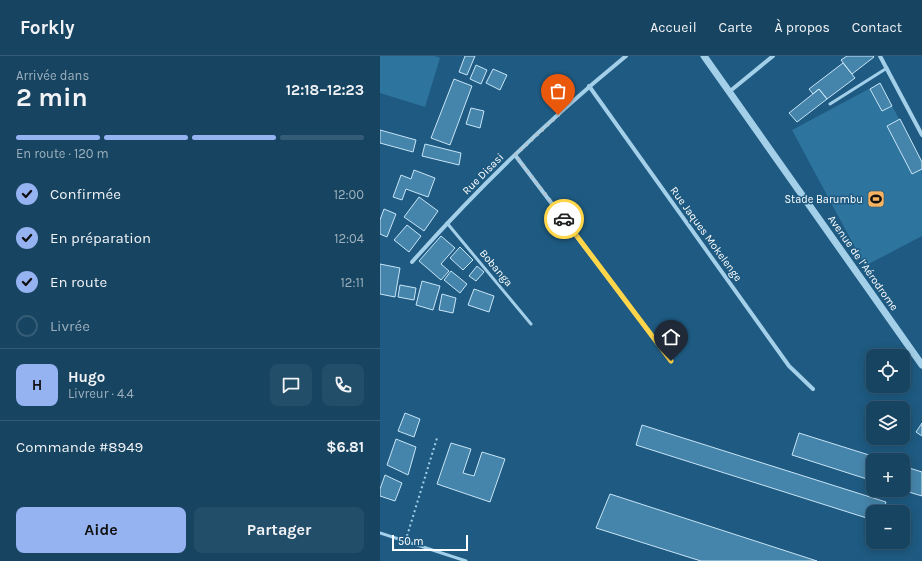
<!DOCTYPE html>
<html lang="fr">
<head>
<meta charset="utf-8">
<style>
	body { margin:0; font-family:Karla,sans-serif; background:#234e6a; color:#f1f3f6; height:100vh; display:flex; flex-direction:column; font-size:15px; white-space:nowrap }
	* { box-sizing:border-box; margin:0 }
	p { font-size:13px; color:#9eb0bd }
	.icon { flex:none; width:22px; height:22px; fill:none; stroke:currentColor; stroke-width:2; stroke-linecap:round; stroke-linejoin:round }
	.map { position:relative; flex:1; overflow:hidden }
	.details { display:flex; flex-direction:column; background:#164461; width:380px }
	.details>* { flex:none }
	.fabs { position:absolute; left:486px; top:293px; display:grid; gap:8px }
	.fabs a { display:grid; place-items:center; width:44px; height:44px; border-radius:8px; background:#164461; box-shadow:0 2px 10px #0003,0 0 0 1px #355c76; font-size:20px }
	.scale { position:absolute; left:12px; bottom:10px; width:76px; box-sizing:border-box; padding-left:4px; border:2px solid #fff; border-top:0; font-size:11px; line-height:14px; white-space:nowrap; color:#fff; -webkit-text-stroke:3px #1e5a81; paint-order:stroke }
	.pin { position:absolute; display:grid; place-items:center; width:34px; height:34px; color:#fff; margin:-41px -17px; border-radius:50% 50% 50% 0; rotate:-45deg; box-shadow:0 0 4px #0007 }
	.pin .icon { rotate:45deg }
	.courier { position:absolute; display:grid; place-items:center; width:40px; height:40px; margin:-20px; border:3px solid #ffd54a; border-radius:50%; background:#fff; color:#222; box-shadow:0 1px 5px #0007 }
	.summary em { font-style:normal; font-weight:700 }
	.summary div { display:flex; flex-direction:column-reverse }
	.summary { display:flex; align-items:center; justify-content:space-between; height:68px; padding:0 16px }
	h1 { font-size:26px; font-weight:700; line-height:30px }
	.bar { display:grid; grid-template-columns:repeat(4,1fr); gap:6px 4px; align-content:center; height:48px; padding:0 16px }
	.bar i { height:5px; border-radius:3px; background:#355c76 }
	.bar .current { background:#95b2f1 }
	.bar p { grid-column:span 4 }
	.line { display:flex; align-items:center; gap:10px; padding:0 16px; border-top:1px solid #355c76 }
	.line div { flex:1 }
	.round { display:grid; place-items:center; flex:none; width:42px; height:42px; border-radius:8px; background:#234e6a }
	ol { padding:0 16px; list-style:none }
	li { display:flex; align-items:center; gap:12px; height:44px }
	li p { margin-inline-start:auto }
	li .icon { padding:4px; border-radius:50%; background:#95b2f1; color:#111; stroke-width:4 }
	li:last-child { color:#9eb0bd }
	li i { width:22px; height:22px; border:2px solid #355c76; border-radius:50% }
	.action { display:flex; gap:8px; margin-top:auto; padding:8px 16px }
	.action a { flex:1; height:46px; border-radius:8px; background:#95b2f1; color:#111; font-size:16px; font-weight:700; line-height:46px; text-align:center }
	.action a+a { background:#234e6a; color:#f1f3f6 }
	header { display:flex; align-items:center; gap:24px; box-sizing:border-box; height:56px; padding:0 20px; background:#164461; border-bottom:1px solid #355c76 }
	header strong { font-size:19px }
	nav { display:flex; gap:22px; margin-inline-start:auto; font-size:14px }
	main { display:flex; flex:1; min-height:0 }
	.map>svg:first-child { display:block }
	.green { fill:#2d749e }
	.building { fill:#4685ab; stroke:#c7e5f7 }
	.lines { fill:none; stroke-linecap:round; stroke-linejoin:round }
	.path { stroke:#a3cfe9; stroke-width:2; stroke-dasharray:2 3; stroke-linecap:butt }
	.service { stroke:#a3cfe9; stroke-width:3 }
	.minor { stroke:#a3cfe9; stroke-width:4 }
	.tertiary { stroke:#a3cfe9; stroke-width:7 }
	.done { stroke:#b0c5d3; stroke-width:4; stroke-dasharray:0 7.2 }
	.route { stroke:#ffd54a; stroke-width:5 }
	.labels { text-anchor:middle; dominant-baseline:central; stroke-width:3; stroke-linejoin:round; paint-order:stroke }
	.street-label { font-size:11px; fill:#fff; stroke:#1e5a81 }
	.poi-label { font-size:11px; fill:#fff; stroke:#1e5a81; text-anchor:end }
</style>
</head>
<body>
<header>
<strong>Forkly</strong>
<nav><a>Accueil</a><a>Carte</a><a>À propos</a><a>Contact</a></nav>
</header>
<main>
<section class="details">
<div class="summary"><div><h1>2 min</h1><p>Arrivée dans</p></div><em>12:18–12:23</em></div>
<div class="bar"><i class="current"></i><i class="current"></i><i class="current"></i><i></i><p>En route · 120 m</p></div>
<ol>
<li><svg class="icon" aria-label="check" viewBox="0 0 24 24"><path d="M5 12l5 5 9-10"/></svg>Confirmée<p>12:00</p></li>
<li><svg class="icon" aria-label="check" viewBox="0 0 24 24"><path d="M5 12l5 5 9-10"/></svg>En préparation<p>12:04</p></li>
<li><svg class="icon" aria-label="check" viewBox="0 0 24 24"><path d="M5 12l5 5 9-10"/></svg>En route<p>12:11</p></li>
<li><i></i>Livrée</li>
</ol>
<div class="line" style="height:72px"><b class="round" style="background:#95b2f1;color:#111">H</b><div><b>Hugo</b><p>Livreur · 4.4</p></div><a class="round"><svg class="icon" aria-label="chat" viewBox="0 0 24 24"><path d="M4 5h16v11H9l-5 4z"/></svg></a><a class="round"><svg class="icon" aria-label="phone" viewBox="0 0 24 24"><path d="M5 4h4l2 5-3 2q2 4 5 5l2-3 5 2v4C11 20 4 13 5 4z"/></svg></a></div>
<div class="line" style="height:52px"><div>Commande #8949</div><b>$6.81</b></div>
<div class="action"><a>Aide</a><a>Partager</a></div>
</section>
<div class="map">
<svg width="542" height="505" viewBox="0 0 542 505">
	<rect width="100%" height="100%" fill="#1e5a81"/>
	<path class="green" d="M0 0H55L60 2 45 51 0 37Z
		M500 27 542 106V180L485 210 412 74Z"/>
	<path class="building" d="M85 0H95L87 19 79 16Z
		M467 0H493L494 1 472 18 461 4Z
		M463 7 475 22 447 43 439 33 433 38 429 33Z
		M96 9 107 14 101 28 90 23Z
		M113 13 127 19 120 34 106 27Z
		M74 23 92 30 70 89 51 82Z
		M500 27 512 50 502 55 490 33Z
		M439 33 447 43 417 66 409 57Z
		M91 52 104 55 100 72 86 68Z
		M520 63 542 106V113L532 118 507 70Z
		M0 74 36 84 33 96 0 87Z
		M45 88 81 97 79 109 42 100Z
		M34 114 55 122 48 141 26 133 22 144 13 141 21 119 31 123Z
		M39 141 58 155 44 175 24 161Z
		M4 153 16 158 7 181 0 178V164Z
		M27 169 41 180 29 196 14 184Z
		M61 180 75 192 61 208 69 215 61 224 39 205Z
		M80 191 93 204 83 214 70 202Z
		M0 208 20 212 15 241 0 238Z
		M97 210 104 216 96 225 89 220Z
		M71 215 87 228 80 237 64 224Z
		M42 225 60 230 53 254 36 249Z
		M20 229 36 232 34 244 18 241Z
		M94 233 114 240 109 256 88 249Z
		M62 238 76 242 73 257 59 254Z
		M25 357 40 363 34 381 18 375Z
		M542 367V380L536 376Z
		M262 369 506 446 503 456H493V464L256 389Z
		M419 377 505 404H493V425L412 399Z
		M16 383 36 391 28 419 7 409Z
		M71 387 91 393 83 417 94 420 102 396 125 403 110 446 57 428Z
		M523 410 542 416V440L522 434Z
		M5 419 22 427 15 445 0 440V433Z
		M230 438 437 505H321L216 472Z"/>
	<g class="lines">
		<path class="path" d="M27 480 57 382"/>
		<path class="service" d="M450 48 507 12
			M67 167 151 268
			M0 477 86 505"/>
		<path class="minor" d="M500 0 542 79
			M209 30 409 310 433 333
			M349 36 393 0
			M135 99 291 305
			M32 206C98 132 169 63 246 0"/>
		<path class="tertiary" d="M324 0 542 309"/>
	</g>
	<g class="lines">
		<path class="done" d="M178 59 135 99 184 163"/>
		<path class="route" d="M184 163 291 305"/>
	</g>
	<defs>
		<symbol id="stadium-square" viewBox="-11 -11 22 22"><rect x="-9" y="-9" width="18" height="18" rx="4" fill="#f8b362" stroke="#1e5a81"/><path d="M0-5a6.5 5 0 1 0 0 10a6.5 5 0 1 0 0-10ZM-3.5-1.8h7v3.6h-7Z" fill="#111"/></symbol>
	</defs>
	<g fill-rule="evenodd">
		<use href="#stadium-square" x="486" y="133" width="20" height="20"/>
	</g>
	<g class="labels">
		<g class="street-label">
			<text transform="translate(103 118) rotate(-45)">Rue Disasi</text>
			<text transform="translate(326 178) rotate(54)">Rue Jaques Mokelenge</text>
			<text transform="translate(483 207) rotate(55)">Avenue de l’Aérodrome</text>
			<text transform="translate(116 212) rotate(50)">Bobanga</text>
		</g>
		<g class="poi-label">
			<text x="483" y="143">Stade Barumbu</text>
		</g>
	</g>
</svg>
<div class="fabs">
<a><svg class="icon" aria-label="locate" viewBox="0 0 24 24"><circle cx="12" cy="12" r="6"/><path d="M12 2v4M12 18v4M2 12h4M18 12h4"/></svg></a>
<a><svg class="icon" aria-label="layers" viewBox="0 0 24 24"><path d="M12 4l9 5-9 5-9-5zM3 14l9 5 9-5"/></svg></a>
<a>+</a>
<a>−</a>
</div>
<div class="scale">50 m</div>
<div class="pin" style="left:178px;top:59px;background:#ea580c"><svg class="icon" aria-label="bag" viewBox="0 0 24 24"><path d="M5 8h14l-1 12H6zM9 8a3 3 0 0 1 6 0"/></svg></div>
<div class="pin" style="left:291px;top:305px;background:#1f2937"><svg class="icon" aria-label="home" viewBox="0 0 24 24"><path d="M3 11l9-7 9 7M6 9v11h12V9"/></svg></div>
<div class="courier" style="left:184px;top:163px"><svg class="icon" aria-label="car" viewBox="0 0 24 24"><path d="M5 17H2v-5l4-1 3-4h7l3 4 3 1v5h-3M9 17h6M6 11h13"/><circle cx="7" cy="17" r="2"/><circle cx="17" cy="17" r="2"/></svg></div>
</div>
</main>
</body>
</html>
